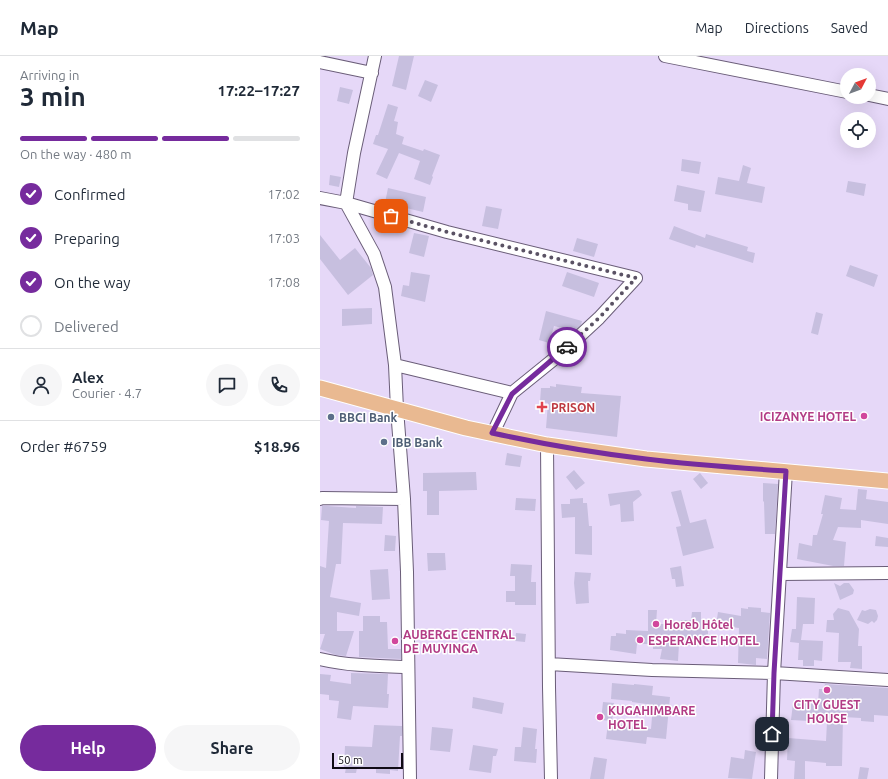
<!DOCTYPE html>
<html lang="en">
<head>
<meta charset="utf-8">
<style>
	body { margin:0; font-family:Ubuntu,sans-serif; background:#f6f6f7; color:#1f2937; height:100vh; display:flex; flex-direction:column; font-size:15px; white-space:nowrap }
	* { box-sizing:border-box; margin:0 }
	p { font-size:13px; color:#747a83 }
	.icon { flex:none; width:22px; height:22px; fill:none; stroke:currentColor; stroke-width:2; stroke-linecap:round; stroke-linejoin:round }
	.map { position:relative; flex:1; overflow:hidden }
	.side { display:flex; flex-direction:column; background:#fff; width:320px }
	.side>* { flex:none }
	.needle { width:26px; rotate:49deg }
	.tools { position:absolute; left:520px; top:12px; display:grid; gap:8px }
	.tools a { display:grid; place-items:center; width:36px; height:36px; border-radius:50%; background:#fff; box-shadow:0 4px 16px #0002; font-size:20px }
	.scale { position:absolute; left:12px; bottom:10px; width:71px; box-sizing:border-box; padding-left:4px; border:2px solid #0f0a14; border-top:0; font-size:11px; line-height:14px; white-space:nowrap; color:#0f0a14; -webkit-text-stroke:3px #fff; paint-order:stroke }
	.pin { position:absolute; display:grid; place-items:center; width:34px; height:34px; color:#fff; margin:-17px; border-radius:8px; box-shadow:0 2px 6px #0006 }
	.courier { position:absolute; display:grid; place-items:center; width:40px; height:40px; margin:-20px; border:3px solid #762b9d; border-radius:50%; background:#fff; color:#222; box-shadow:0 1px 5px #0007 }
	.head em { font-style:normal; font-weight:700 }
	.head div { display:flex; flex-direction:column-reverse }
	.head { display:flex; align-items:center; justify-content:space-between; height:68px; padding:0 20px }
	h1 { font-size:26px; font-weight:700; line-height:30px }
	.bar { display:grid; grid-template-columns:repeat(4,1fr); gap:6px 4px; align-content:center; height:48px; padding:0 20px }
	.bar i { height:5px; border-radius:3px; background:#e0e1e3 }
	.bar .current { background:#762b9d }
	.bar p { grid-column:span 4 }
	.line { display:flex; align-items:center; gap:10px; padding:0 20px; border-top:1px solid #e0e1e3 }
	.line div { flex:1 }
	.round { display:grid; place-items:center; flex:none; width:42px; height:42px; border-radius:21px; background:#f6f6f7 }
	ol { padding:0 20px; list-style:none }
	li { display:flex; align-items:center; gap:12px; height:44px }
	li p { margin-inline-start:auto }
	li .icon { padding:4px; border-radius:50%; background:#762b9d; color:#fff; stroke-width:4 }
	li:last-child { color:#747a83 }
	li i { width:22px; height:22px; border:2px solid #e0e1e3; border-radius:50% }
	.primary-button { display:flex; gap:8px; margin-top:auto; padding:8px 20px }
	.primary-button a { flex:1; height:46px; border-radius:24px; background:#762b9d; color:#fff; font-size:16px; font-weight:700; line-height:46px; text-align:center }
	.primary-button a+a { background:#f6f6f7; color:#1f2937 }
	header { display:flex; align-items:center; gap:24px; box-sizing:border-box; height:56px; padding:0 20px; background:#fff; border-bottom:1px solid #e0e1e3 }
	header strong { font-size:19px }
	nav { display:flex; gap:22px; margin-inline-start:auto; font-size:14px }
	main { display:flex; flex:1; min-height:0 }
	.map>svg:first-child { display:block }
	.building { fill:#c7bfdf }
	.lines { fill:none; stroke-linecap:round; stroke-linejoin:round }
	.minor-casing { stroke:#6a5d78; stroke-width:14 }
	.major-casing { stroke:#fff; stroke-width:17 }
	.minor { stroke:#fff; stroke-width:12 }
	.major { stroke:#e9b991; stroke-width:15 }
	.done { stroke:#5a5264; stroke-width:4; stroke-dasharray:0 7.2 }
	.route { stroke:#762b9d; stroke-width:5 }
	.health-dot { fill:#e0444e; stroke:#fff; stroke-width:1.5 }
	.hotel-dot { fill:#d1479c; stroke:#fff; stroke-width:1.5 }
	.service-dot { fill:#5c6f8a; stroke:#fff; stroke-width:1.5 }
	.labels { text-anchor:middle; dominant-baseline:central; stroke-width:3; stroke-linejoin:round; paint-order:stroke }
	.health-label { font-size:12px; font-weight:bold; fill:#be3a42; stroke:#fff; text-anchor:start }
	.hotel-label { font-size:12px; font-weight:bold; fill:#b23c85; stroke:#fff; text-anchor:start }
	.service-label { font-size:12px; font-weight:bold; fill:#4e5e75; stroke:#fff; text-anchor:start }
</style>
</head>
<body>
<header>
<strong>Map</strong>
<nav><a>Map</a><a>Directions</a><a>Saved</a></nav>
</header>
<main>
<section class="side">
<div class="head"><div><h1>3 min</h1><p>Arriving in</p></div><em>17:22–17:27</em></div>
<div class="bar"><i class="current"></i><i class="current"></i><i class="current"></i><i></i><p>On the way · 480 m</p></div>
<ol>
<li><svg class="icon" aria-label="check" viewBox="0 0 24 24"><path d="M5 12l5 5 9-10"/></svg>Confirmed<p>17:02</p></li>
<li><svg class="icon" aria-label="check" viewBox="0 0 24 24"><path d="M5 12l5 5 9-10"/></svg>Preparing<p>17:03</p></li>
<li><svg class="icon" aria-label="check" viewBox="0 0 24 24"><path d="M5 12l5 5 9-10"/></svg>On the way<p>17:08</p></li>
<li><i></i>Delivered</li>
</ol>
<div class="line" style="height:72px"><a class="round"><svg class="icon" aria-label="person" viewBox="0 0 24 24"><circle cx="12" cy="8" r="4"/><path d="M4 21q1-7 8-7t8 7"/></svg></a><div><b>Alex</b><p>Courier · 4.7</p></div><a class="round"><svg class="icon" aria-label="chat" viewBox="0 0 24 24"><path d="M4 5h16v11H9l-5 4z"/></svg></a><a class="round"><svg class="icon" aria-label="phone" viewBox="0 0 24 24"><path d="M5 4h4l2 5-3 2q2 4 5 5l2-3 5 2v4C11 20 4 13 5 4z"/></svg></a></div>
<div class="line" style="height:52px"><div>Order #6759</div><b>$18.96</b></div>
<div class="primary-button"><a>Help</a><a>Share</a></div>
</section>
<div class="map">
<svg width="568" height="723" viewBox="0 0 568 723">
	<rect width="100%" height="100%" fill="#e6d8f8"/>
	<path class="building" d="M79 0H94L86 34 72 30Z
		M105 24 118 29 111 46 98 40Z
		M20 31 33 34 29 48 17 45Z
		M68 48 78 51 74 65 78 66 76 78 84 81 82 88 103 95 104 93 120 99 112 120 113 121 110 129 94 123 100 105 79 97 67 123 56 118 68 93 53 88 56 79H58Z
		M362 103 381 106 379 118 361 115Z
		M423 109 431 112 427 127 445 131 442 147 395 138 398 121 419 125Z
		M10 119 21 121 19 131 9 129Z
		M528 125 546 128 544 140 526 136Z
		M357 129 385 135 381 156 368 154V148L354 145Z
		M68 132 106 141 103 156 65 147Z
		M166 150 182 153 178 173 162 170Z
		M354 170 385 182 386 178 428 191 427 195 435 197 433 207 376 189 375 192 349 183Z
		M94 177 109 180 104 201 89 197Z
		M0 179 20 204 35 192 51 212 53 219 28 239 0 203Z
		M257 182 278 188 274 201 253 195Z
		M530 209 558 219 554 231 526 220Z
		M91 216 110 219 105 246 81 240 83 229 89 230Z
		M247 216 279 227 274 241 242 230Z
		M52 252V268L22 270V253Z
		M226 255 262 265 261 269 254 275 234 270 229 287 219 284Z
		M496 256 503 258 498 279 491 277Z
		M236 328 262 331 261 337 301 340 297 381 226 372 228 347 220 346 221 332H230V330L236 331Z
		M187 397 202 400 200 411 185 409Z
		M254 414 265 427 256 434 246 421Z
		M156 416 157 434 119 435V459H107V435H103V417Z
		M380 417 388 427 381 433 373 423Z
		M443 427 458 428 455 478H445L444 446 443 445Z
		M538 433 547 434 546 443 568 446V468L541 464V472L518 471 513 484 526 486 524 510H513L477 503 479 487 492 490 493 479H497L503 458H501L505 439 522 442 520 453 536 454Z
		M319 434 322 439 313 446 314 465 301 466 300 448 290 450 288 438Z
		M361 434 370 467 386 463 394 492 363 500 356 471 361 470 351 436Z
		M196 442 216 443 215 455 195 454Z
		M263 442V447H267L269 470H272V499L255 498V461L242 462 241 448H250V443Z
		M2 450H7L36 452V450L63 451 62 468 23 467 21 508H16L10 541 41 547 39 560 17 556V575H34L26 600 16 599 0 593 5 578H0V510L6 512 9 465 1 464Z
		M65 479 76 480 75 495H64Z
		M556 480 568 482V491L555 490Z
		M107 497H125L126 514 108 515Z
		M191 508 212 509 211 526H216V549H195V546H186V535H195V520H190Z
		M361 510 364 530 356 531 355 523H352L350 512Z
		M68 513 70 543 52 544 50 514Z
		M255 516 271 517 270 525H268L269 547 256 548 254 527Z
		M514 527 520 530 524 527H529L534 534 533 538 520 544Z
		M477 541 495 542 494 568H483L481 584 503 585 502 605 494 604V610H483V604H478L479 587 470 586 472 573H476Z
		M428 551 441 552V556L450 557 447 603 436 602V609L418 607 419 572 396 569 398 556 421 560V552L428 553Z
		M518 552 529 555 539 573 538 590H542V613L530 612 531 606H518L519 577 506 576 507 564H514L513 558Z
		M550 553 556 554 558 560 557 564 554 567 552 565 548 568 537 564 542 554 545 555Z
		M328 554H337L336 568H344V573L361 574V564H371L372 556H381V564H388V585H380V588H359L358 605 340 603 342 593H333V588H317L316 598 290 594 291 580H296V577L306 578V574L328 575Z
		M43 560H60V566H67L68 593H81V603L39 601V575H43Z
		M196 577 206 578 205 586 195 585Z
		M31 617 68 618 67 638H69L68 652 33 650 31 664 17 662 19 645 9 644V639L0 638V618L11 619 10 625 31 628Z
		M292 627 314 629V628L333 630 332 639 350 641 346 683 327 681 326 688 286 683 288 667 331 673 333 649 312 646V645L291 643Z
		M505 628 568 632V660L554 659V666L541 665V662L523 661 522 710H506V707L485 705V723H474L475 705 467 704 468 682 506 685 507 666 471 664 473 647 498 648 499 633H504Z
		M153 641 184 647 182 658 152 652Z
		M283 646 294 647 292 665 281 664Z
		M54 669 82 670V680H80L78 715 70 714V718L56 717V713L40 712H37L36 717H25L26 712H24L25 690 52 691Z
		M112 671 133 673 130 696 110 694Z
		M203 671 217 673 215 693H217L216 707 194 705 195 691H201Z
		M153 689 178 693 176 700H173L171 717 149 714Z
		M425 694 436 696 432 723 408 722 411 701 424 703Z
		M274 701 287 703 284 723H270Z
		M540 711 549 712 547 723H538Z"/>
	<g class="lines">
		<defs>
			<path id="minor" d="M55 0 34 97 26 147 54 198 65 231 75 309 77 353 84 443 87 516 90 723
				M345 0 527 36
				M0 6 52 17
				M549 39 568 43
				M0 142 26 147 127 176 316 222 279 262 239 299 192 337 173 377
				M75 309 192 337
				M227 389 229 631 231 723
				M0 443 2 442 84 443
				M460 518 568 517
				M0 603C29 610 59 610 88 611
				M229 608 332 614 454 617 568 624
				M451 723 454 617 466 415"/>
			<path id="major" d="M0 332 146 372 227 389 326 403 568 425"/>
		</defs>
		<use href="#minor" class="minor-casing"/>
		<use href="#major" class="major-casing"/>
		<use href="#minor" class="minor"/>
		<use href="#major" class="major"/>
	</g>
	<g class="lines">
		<path class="done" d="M71 160 127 176 316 222 279 262 247 291"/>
		<path class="route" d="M247 291 192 338 172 377C223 388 274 397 326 403 373 409 420 412 466 415L454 617 452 678"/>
	</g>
	<path class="health-dot" d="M220 345h4v4h4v4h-4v4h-4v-4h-4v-4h4z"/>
	<g class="hotel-dot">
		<circle cx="544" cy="360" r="4"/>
		<circle cx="336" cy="568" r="4"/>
		<circle cx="320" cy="584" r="4"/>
		<circle cx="75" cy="585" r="4"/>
		<circle cx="507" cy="634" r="4"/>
		<circle cx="280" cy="661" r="4"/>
	</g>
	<g class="service-dot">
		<circle cx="11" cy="361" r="4"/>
		<circle cx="64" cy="386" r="4"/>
	</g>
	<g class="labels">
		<g class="health-label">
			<text x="231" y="351">PRISON</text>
		</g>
		<g class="hotel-label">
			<text x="536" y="360" text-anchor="end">ICIZANYE HOTEL</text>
			<text x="344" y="568">Horeb Hôtel</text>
			<text x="83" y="578">AUBERGE CENTRAL<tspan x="83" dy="14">DE MUYINGA</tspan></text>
			<text x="328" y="584">ESPERANCE HOTEL</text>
			<text x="507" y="648" text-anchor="middle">CITY GUEST<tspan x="507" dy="14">HOUSE</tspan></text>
			<text x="288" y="654">KUGAHIMBARE<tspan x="288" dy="14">HOTEL</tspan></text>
		</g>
		<g class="service-label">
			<text x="19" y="361">BBCI Bank</text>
			<text x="72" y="386">IBB Bank</text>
		</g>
	</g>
</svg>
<div class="tools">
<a><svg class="needle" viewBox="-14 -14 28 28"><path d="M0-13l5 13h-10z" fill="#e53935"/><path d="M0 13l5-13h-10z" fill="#747a83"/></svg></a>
<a><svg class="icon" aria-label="locate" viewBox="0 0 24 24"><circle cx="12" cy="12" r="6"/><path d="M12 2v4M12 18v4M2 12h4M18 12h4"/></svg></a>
</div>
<div class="scale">50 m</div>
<div class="pin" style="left:71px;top:160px;background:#ea580c"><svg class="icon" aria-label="bag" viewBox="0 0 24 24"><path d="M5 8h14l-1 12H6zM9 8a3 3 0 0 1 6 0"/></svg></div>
<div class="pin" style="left:452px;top:678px;background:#1f2937"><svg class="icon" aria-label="home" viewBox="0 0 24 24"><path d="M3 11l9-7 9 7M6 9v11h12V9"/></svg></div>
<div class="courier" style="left:247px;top:291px"><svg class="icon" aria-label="car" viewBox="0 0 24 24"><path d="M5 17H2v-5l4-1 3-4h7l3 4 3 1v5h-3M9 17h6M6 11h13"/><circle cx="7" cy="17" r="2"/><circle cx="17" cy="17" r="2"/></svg></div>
</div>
</main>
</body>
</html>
